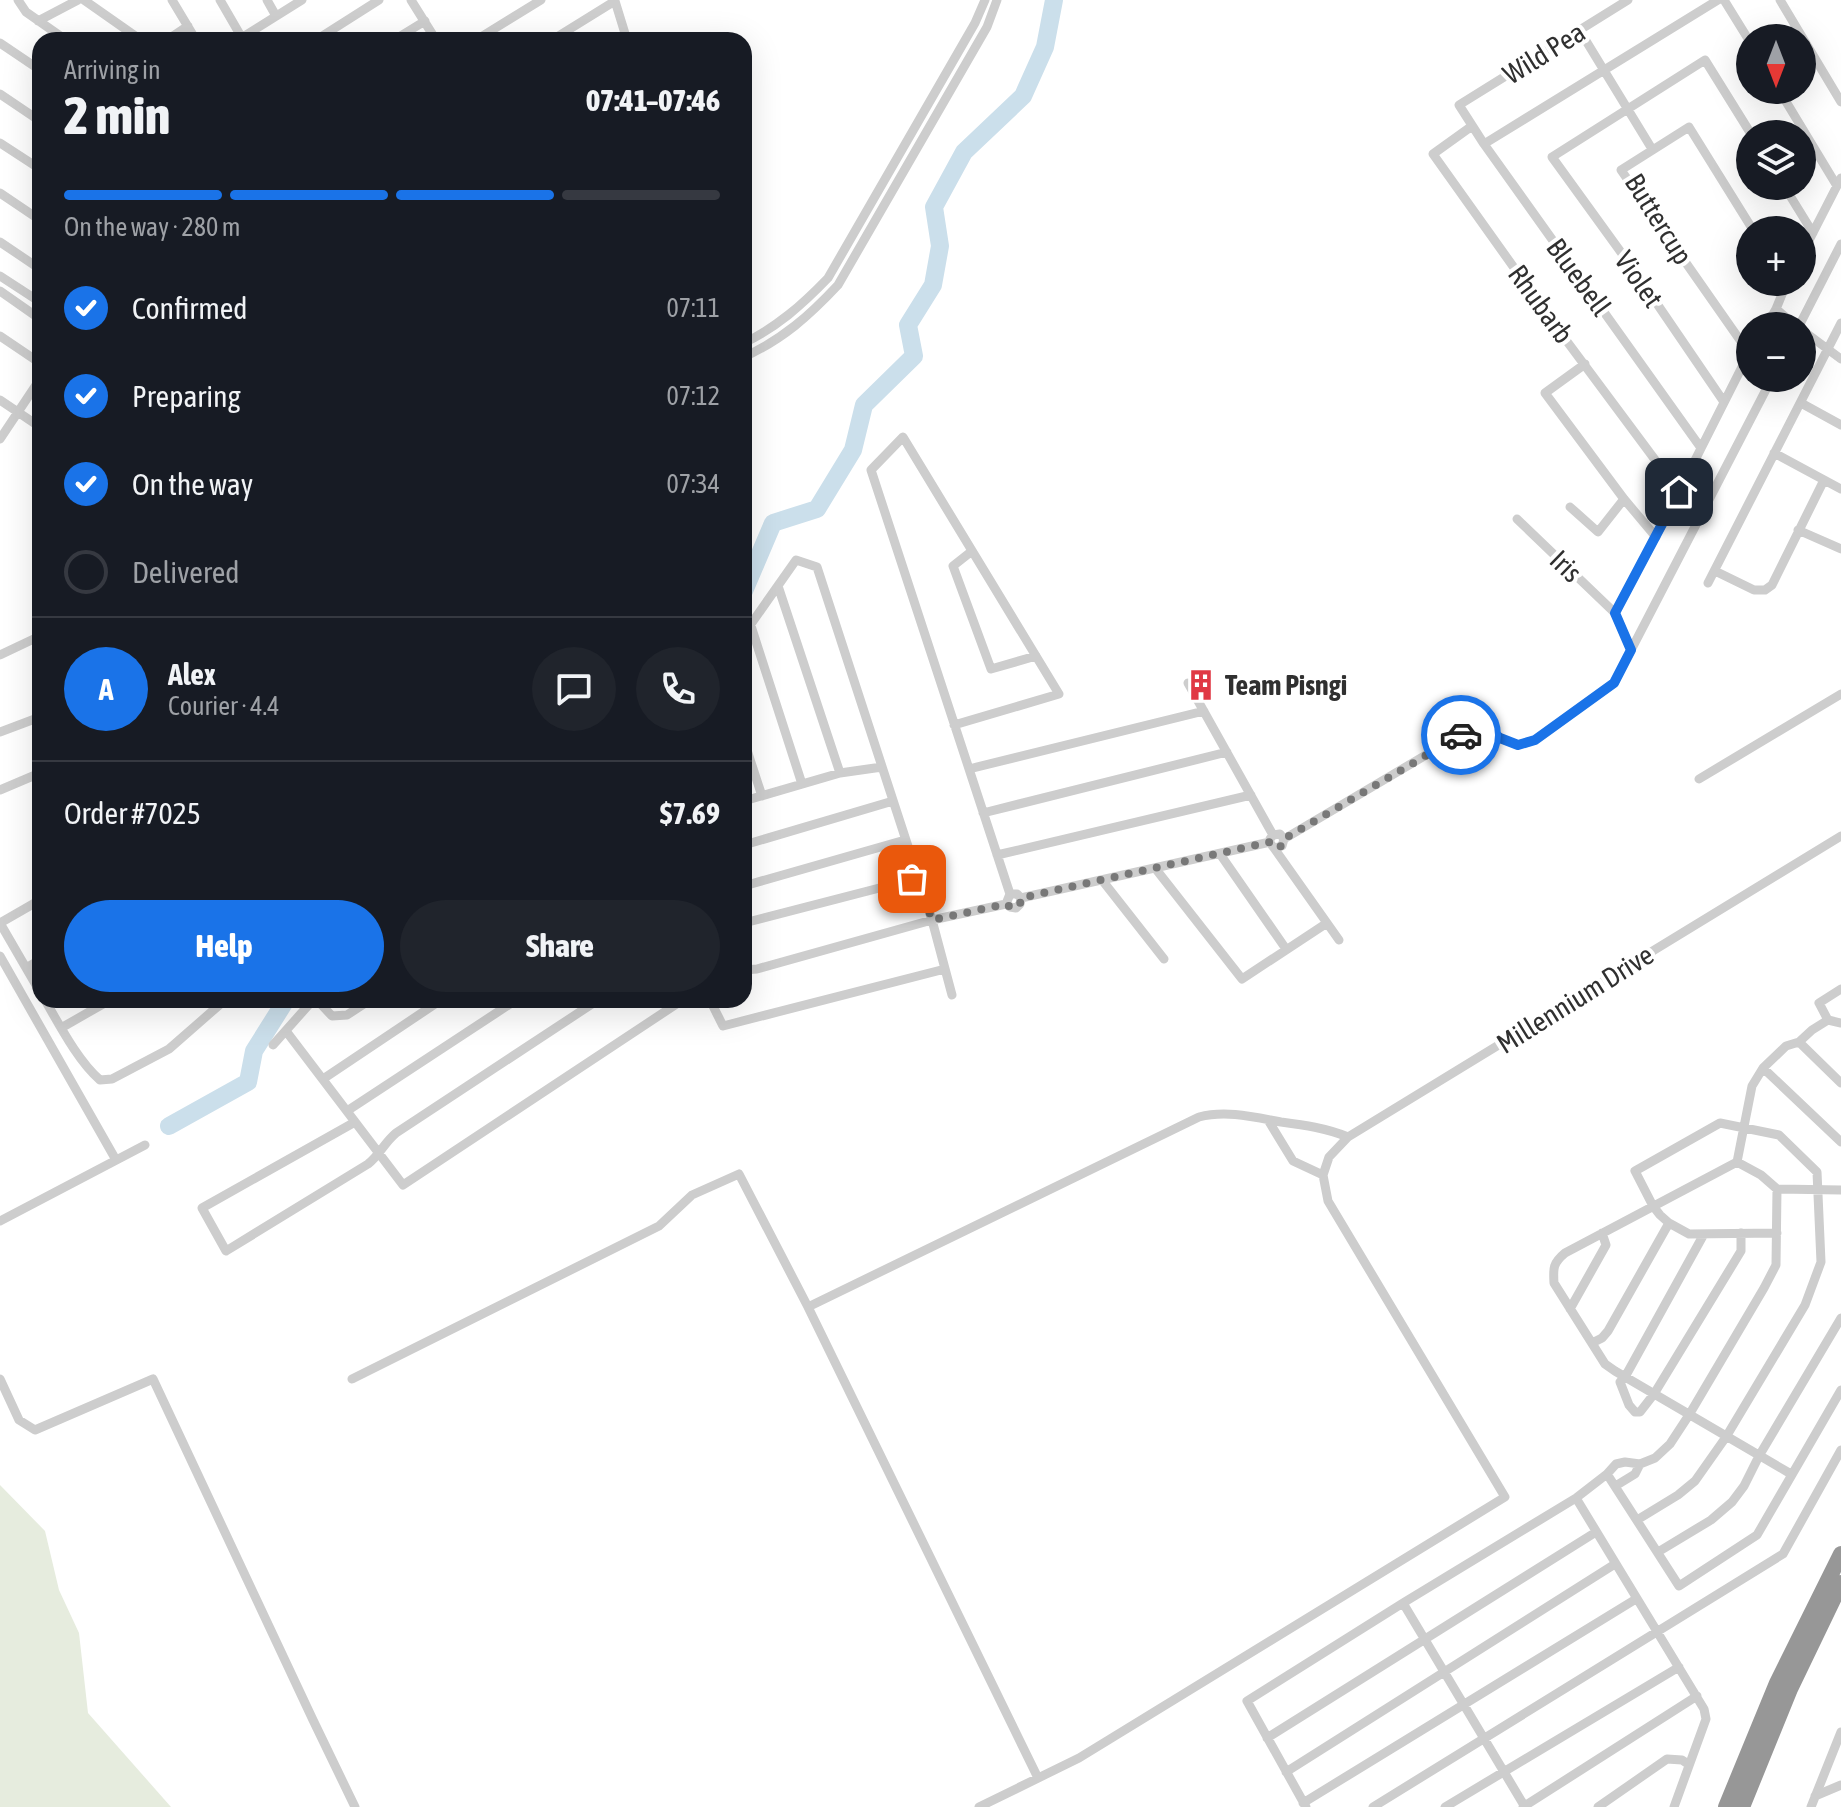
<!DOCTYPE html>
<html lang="en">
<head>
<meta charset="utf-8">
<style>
	body { margin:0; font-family:"Asap Condensed",sans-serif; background:#20242c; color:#f1f3f6; height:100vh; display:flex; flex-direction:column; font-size:30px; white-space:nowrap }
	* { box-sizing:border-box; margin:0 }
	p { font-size:26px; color:#9ea1a6 }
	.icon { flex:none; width:44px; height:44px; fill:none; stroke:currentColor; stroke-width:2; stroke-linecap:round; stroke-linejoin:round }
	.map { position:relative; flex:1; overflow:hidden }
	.side { position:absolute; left:32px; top:32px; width:720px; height:976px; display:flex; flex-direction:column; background:#171b24; border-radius:24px; box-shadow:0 8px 32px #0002 }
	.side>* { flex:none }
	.needle { width:52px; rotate:180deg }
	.tools { position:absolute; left:1736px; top:24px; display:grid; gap:16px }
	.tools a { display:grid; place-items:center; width:80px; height:80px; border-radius:50%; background:#171b24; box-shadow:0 8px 32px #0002; font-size:40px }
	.pin { position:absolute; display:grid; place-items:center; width:68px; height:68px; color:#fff; margin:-34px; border-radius:16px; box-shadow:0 4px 12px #0006 }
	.courier { position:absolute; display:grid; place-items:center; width:80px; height:80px; margin:-40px; border:6px solid #1a73e8; border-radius:50%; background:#fff; color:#222; box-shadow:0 2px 10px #0007 }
	.overview em { font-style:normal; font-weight:800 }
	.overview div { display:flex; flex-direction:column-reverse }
	.overview { display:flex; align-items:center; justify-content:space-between; height:136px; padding:0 32px }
	h1 { font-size:52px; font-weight:800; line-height:60px }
	.bar { display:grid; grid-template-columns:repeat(4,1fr); gap:12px 8px; align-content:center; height:96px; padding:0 32px }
	.bar i { height:10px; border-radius:6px; background:#363941 }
	.bar .current { background:#1a73e8 }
	.bar p { grid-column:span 4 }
	.line { display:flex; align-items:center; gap:20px; padding:0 32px; border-top:2px solid #363941 }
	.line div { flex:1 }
	.round { display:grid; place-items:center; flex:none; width:84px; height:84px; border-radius:42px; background:#20242c }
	ol { padding:0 32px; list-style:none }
	li { display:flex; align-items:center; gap:24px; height:88px }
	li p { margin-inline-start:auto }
	li .icon { padding:8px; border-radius:50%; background:#1a73e8; color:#fff; stroke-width:4 }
	li:last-child { color:#9ea1a6 }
	li i { width:44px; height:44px; border:4px solid #363941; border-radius:50% }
	.action { display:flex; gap:16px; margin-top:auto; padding:16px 32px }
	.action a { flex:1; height:92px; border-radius:48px; background:#1a73e8; color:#fff; font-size:32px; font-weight:800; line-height:92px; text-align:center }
	.action a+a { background:#20242c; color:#f1f3f6 }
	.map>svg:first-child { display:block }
	.green { fill:#e6ecde }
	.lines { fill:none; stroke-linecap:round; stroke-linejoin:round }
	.river { stroke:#cbdfeb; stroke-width:18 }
	.street { stroke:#cdcdcd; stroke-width:9 }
	.highway { stroke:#979797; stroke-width:16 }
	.done { stroke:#787878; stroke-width:8; stroke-dasharray:0 14.4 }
	.route { stroke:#1a73e8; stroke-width:10 }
	.labels { text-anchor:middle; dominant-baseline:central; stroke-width:8; stroke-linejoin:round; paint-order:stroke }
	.street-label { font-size:28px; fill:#303030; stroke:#fff }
	.poi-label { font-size:28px; font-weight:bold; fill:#303030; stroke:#fff; text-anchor:start }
</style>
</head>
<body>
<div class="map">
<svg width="1841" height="1807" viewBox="0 0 1841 1807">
	<rect width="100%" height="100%" fill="#fff"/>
	<path class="green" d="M0 1485 45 1531 59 1590 79 1633 88 1713 171 1807H0Z"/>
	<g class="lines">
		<path class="river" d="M744 591 773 523 817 509 853 450 864 405 914 356 908 325 933 285 940 246 934 207 964 152 1023 96 1045 47 1054 0
			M169 1126 248 1082 254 1051 286 1000"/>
		<path class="street" d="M18 0 26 12 66 40
			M84 0 141 40
			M172 0 196 40
			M220 0 242 38
			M267 0 276 16
			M411 0 436 40
			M1628 0 1459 105 1484 144 1701 448
			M1724 0 1750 42
			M1780 0 1841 102
			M38 21 78 0
			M1580 31 1652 149
			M167 40 188 26
			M238 40 302 0
			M316 40 379 0
			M394 40 425 21
			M476 40 541 0
			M552 40 615 1 627 40
			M0 43 40 70
			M1779 90 1837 186
			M0 94 40 121
			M1472 126 1433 154 1557 328 1679 492
			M0 143 40 169
			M1484 144 1718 0
			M1784 186 1813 233
			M0 193 40 220
			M0 242 40 269
			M1802 254 1841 178
			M0 276 40 302
			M0 291 40 319
			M1776 309 1796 326
			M1766 326 1776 309 1787 282
			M1799 326 1841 244
			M1802 330 1841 359
			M0 336 40 363
			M744 343C777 327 802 305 828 278L975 23 985 0
			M1749 353 1621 170 1689 127 1753 230
			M744 357C783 339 809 316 838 285L987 27 997 0
			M1585 364 1545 393 1624 499 1656 537
			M0 400 40 427
			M1724 402 1636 273 1552 157 1705 60 1751 134
			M1801 403 1841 425
			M0 439 40 379
			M1774 453 1841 489
			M1570 507 1598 532 1624 499
			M1517 519 1615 613 1631 650
			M1798 530 1841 549
			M972 551 953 566 991 669 1036 656
			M1715 571 1754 590H1765L1772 585 1824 480
			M1708 583 1841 323
			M778 586 840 773
			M1615 613 1679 492 1750 351
			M751 626 802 784
			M744 634 796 560 817 567 932 920 952 995
			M0 655 40 636
			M1188 683 1273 835
			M954 725 1059 694 903 437 871 470 1010 894
			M0 732 40 717
			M744 741 762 796
			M969 769 1204 711
			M1699 779 1841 694
			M0 790 40 773
			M744 801 840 773 882 767
			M983 813 1227 752
			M1284 839 1280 834 1273 835 1270 839V843L1274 848 1282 846 1284 839 1480 723 1500 738 1518 745 1535 740 1614 683 1772 378
			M744 845 893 801
			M1274 848 1339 940
			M1220 854 1286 949
			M997 855 1251 795
			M1155 868 1242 979 1327 923
			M1102 880 1164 959
			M744 886 905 840
			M1021 898 1020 904 1016 908 1010 907 1006 904 1010 894H1017L1021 898 1270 842
			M0 923 40 992
			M0 923 40 900
			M744 923 918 878
			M0 956 116 1160
			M26 968 40 960
			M744 970 757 969 932 920 1006 904
			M45 1000C60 1026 78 1061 100 1080L112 1079 169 1049 225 1000
			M317 1000 332 1016 347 1015 370 1000
			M710 1000 723 1026 945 969
			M1828 1020 1819 1003 1841 989
			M61 1028 110 1000
			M286 1031 403 1185 678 1003
			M1799 1042 1841 1083
			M273 1045 313 1000
			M1763 1068 1841 1142
			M323 1079 441 1000
			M347 1111 516 1000
			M1268 1120 1293 1161 1323 1175
			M355 1122 202 1208 226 1251 368 1164C379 1156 384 1143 396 1133L598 1000
			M1737 1162 1752 1086 1763 1068 1786 1046 1799 1042 1812 1030 1828 1020 1841 1023
			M1323 1175 1329 1157 1348 1137 1841 836
			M0 1221 145 1145
			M1704 1234 1625 1377 1620 1382 1629 1405 1635 1412H1640L1654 1394 1741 1251V1233
			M808 1307 1199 1117C1226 1110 1254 1117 1281 1122 1304 1125 1326 1128 1348 1137
			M1570 1309 1606 1245 1602 1233
			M1592 1343 1602 1338 1608 1331 1669 1223
			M0 1379 19 1420 35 1430 153 1379 313 1720 355 1807
			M352 1379 659 1226 692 1195 739 1174 808 1307 1038 1778
			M1607 1474 1679 1586 1757 1535 1841 1390
			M1791 1474 1615 1371 1605 1364 1554 1283C1553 1268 1553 1263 1565 1253L1737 1162 1761 1175 1777 1189 1841 1190
			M1617 1485 1635 1474 1640 1464
			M1576 1498 1704 1709 1706 1719 1674 1807
			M1637 1520 1678 1495 1695 1481 1726 1437 1805 1305 1821 1262 1817 1172 1779 1135 1720 1123 1635 1171 1653 1206 1660 1215 1669 1223 1689 1234 1777 1233
			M1658 1552 1711 1520 1732 1502 1744 1486 1759 1456 1841 1318
			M1403 1603 1525 1807
			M1267 1738 1596 1532
			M1286 1772 1615 1564
			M1815 1796 1841 1785
			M1303 1803 1636 1599
			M979 1807 1079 1758 1505 1497 1328 1201 1323 1175
			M1306 1807 1247 1701 1403 1603 1576 1498 1607 1474 1616 1464 1625 1462 1640 1464 1655 1458 1670 1444 1689 1415 1764 1288 1776 1265 1777 1189
			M1373 1807 1783 1554 1841 1450
			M1445 1807 1679 1667
			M1523 1807 1697 1696
			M1598 1807 1667 1759 1682 1760 1688 1764
			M1811 1807 1841 1732"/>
		<path class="highway" d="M1726 1807 1777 1683 1841 1554
			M1742 1807 1790 1689 1841 1583"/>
	</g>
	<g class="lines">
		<path class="done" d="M912 879 918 878 932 920 1006 904 1010 907 1016 908 1020 904 1021 898 1270 842 1273 847 1282 846 1284 839 1461 735"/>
		<path class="route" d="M1461 735 1480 723 1500 738 1518 745 1535 740 1614 683 1631 650 1615 613 1679 492"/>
	</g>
	<defs>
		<symbol id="building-bare" viewBox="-9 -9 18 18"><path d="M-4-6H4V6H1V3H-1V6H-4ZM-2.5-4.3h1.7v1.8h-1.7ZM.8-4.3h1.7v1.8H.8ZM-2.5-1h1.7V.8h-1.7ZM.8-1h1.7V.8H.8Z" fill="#e03844" stroke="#fff" stroke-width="2.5" paint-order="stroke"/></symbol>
	</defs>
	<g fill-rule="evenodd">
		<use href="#building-bare" x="1179" y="663" width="44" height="44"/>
	</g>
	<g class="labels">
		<g class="street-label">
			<text transform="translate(1544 53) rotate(-32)">Wild Pea</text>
			<text transform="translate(1659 219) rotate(58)">Buttercup</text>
			<text transform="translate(1579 277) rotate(54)">Bluebell</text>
			<text transform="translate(1639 279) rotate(55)">Violet</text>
			<text transform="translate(1541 304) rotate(54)">Rhubarb</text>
			<text transform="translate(1566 566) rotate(44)">Iris</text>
			<text transform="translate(1575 999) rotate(-32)">Millennium Drive</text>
		</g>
		<g class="poi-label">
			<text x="1225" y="685">Team Pisngi</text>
		</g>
	</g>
</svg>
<div class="tools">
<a><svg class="needle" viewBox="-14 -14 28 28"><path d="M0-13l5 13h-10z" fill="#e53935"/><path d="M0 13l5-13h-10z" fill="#9ea1a6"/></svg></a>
<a><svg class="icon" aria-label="layers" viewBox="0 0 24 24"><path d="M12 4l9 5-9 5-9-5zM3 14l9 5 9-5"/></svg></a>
<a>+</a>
<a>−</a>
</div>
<div class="pin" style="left:912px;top:879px;background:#ea580c"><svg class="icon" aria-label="bag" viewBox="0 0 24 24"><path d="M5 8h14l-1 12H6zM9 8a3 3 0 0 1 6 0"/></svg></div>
<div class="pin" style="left:1679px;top:492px;background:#1f2937"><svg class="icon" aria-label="home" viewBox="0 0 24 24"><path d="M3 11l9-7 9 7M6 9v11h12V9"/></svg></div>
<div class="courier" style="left:1461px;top:735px"><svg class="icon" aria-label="car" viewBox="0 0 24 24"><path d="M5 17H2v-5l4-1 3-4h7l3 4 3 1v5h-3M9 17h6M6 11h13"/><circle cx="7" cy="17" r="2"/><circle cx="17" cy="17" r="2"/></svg></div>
<section class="side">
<div class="overview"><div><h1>2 min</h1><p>Arriving in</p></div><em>07:41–07:46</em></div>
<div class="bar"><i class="current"></i><i class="current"></i><i class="current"></i><i></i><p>On the way · 280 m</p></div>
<ol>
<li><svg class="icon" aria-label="check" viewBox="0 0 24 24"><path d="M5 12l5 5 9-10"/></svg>Confirmed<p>07:11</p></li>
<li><svg class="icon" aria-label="check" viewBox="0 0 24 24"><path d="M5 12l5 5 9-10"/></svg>Preparing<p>07:12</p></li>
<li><svg class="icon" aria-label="check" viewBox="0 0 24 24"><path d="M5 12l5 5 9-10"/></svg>On the way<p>07:34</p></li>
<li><i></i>Delivered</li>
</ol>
<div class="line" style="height:144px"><b class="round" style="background:#1a73e8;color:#fff">A</b><div><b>Alex</b><p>Courier · 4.4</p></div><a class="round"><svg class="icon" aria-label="chat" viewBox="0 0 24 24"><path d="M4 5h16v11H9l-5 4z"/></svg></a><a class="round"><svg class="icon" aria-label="phone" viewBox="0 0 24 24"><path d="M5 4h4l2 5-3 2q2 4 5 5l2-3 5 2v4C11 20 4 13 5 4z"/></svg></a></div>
<div class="line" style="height:104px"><div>Order #7025</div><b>$7.69</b></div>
<div class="action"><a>Help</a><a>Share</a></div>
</section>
</div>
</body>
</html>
